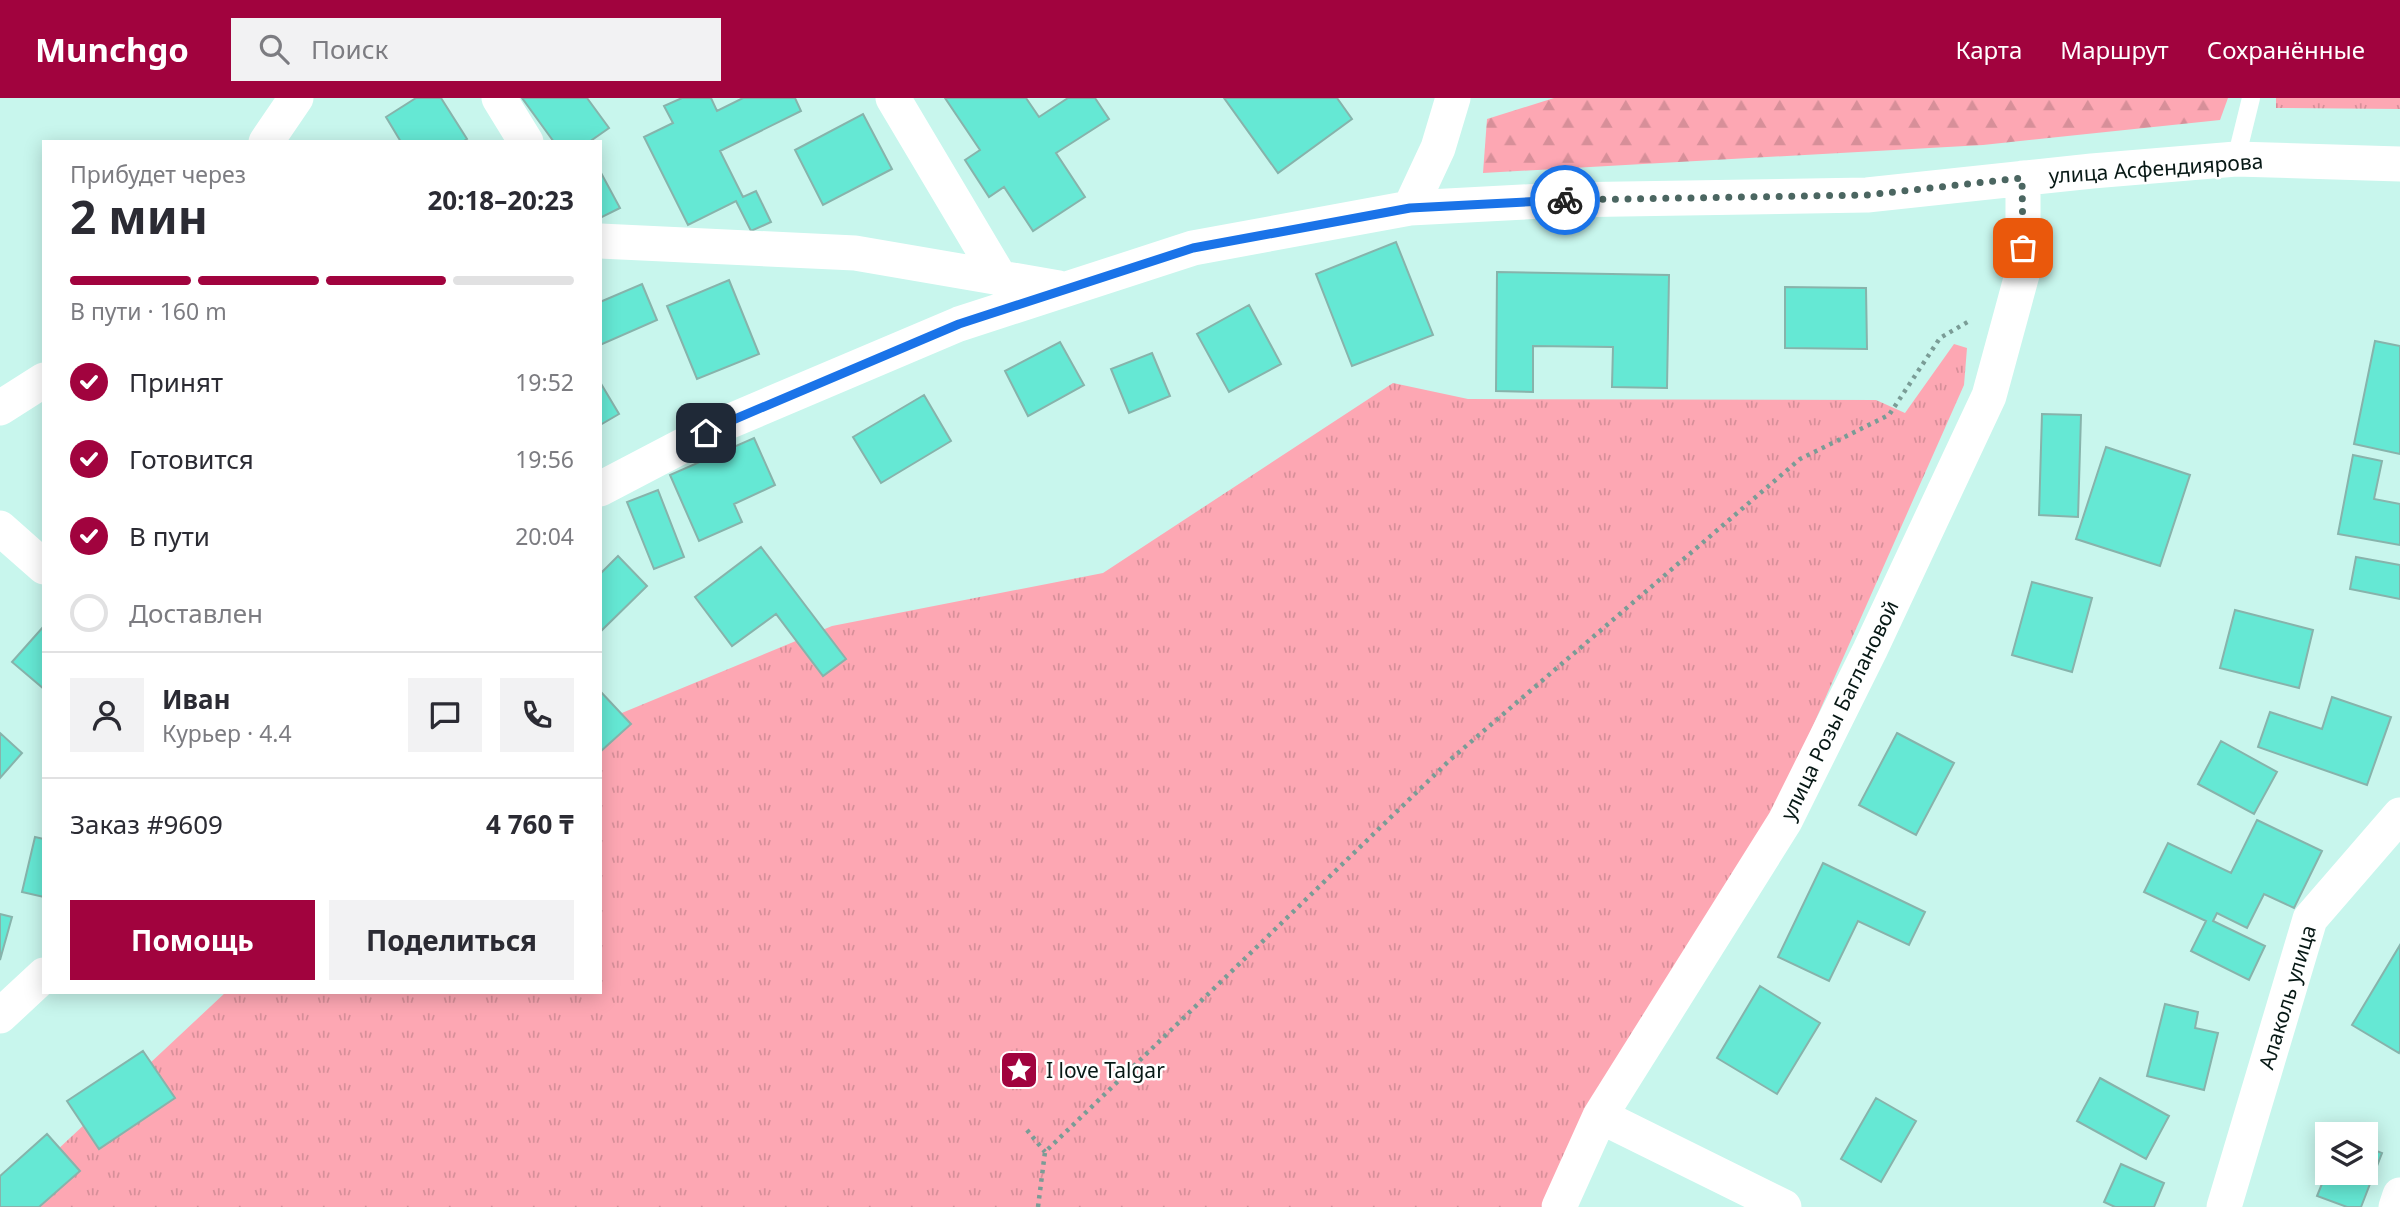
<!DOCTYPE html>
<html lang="ru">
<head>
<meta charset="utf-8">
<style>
	body { margin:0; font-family:"Noto Sans",sans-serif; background:#f2f2f3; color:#2b2b33; height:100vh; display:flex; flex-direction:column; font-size:26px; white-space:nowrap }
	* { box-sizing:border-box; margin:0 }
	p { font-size:23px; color:#7c7c81 }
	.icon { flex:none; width:38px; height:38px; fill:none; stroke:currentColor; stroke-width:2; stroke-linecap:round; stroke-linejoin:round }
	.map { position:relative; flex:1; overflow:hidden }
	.sheet { position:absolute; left:42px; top:42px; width:560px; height:854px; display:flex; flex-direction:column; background:#fff; border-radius:0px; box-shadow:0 4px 18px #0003 }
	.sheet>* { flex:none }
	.buttons { position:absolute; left:2315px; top:1024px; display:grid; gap:14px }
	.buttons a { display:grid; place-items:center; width:63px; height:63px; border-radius:0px; background:#fff; box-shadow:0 4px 18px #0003; font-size:35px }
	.pin { position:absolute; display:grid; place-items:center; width:60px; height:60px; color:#fff; margin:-30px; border-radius:14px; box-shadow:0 4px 10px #0006 }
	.courier { position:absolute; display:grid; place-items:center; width:70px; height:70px; margin:-35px; border:5px solid #1a73e8; border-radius:50%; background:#fff; color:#222; box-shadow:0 2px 9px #0007 }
	.overview em { font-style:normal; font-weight:700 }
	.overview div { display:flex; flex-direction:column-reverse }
	.overview { display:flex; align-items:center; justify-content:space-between; height:119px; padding:0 28px }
	h1 { font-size:46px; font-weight:700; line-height:52px }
	.bar { display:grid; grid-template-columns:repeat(4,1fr); gap:10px 7px; align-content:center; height:84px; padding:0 28px }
	.bar i { height:9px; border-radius:5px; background:#e1e1e2 }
	.bar .selected { background:#a1033e }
	.bar p { grid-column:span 4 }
	.line { display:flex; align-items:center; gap:18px; padding:0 28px; border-top:2px solid #e1e1e2 }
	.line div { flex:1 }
	.round { display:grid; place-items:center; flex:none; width:74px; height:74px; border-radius:0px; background:#f2f2f3 }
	ol { padding:0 28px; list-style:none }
	li { display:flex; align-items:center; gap:21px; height:77px }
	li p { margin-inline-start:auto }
	li .icon { padding:7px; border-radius:50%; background:#a1033e; color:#fff; stroke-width:4 }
	li:last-child { color:#7c7c81 }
	li i { width:38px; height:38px; border:4px solid #e1e1e2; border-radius:50% }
	.action { display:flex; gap:14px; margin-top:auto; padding:14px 28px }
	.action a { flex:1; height:80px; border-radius:0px; background:#a1033e; color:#fff; font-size:28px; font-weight:700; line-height:80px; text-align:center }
	.action a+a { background:#f2f2f3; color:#2b2b33 }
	header { display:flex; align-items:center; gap:42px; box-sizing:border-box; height:98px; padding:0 35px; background:#a1033e; color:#fff }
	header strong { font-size:33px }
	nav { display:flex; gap:38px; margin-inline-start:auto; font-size:24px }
	.search { width:490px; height:63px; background:#f2f2f3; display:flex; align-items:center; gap:18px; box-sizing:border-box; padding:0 24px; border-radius:0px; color:#7c7c81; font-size:26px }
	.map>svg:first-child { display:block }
	.grass { fill:url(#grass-tufts) }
	.forest { fill:url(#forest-firs) }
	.building { fill:#65e8d4; stroke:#87b3ab; stroke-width:2 }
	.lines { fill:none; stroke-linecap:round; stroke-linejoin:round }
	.path { stroke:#7a9c96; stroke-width:4.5; stroke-dasharray:3.5 5; stroke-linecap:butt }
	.service { stroke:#fff; stroke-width:18 }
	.minor { stroke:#fff; stroke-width:35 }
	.done { stroke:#4b6661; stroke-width:7; stroke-dasharray:0 12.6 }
	.route { stroke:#1a73e8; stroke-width:9 }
	.labels { text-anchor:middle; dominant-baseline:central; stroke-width:5; stroke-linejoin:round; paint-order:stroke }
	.street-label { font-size:21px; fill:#071815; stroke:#fff }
	.poi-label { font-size:21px; fill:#071815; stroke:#fff; text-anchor:start }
</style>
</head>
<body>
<header>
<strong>Munchgo</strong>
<div class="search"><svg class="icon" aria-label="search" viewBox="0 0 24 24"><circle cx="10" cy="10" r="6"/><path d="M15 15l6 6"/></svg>Поиск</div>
<nav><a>Карта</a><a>Маршрут</a><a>Сохранённые</a></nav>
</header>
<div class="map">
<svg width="2400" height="1109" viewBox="0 0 2400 1109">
	<defs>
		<pattern id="grass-tufts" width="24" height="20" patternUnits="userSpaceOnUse" patternTransform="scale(1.75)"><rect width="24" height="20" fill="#fda7b3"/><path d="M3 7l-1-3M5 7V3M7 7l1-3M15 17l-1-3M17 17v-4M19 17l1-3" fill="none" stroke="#d78f99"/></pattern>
		<pattern id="forest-firs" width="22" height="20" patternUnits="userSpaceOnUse" patternTransform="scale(1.75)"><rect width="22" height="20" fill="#fda7b3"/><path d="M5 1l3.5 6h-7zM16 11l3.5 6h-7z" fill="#d78f99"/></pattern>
	</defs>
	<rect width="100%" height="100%" fill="#c8f6ed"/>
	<path class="grass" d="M2276 0H2400V11L2276 10Z
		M1954 246 1967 250 1964 287 1758 752 1542 1109H4L55 1054 226 894H600V624L832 528 1103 475 1393 285 1468 301 1876 302 1905 315Z"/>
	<path class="forest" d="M1554 0H2228L2220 22 1983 47 1483 75 1487 21Z"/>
	<path class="building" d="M416 0H441L467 41 462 44H401L386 19Z
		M522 0H587L609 30 589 44H554Z
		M682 0H711L717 13 743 0H795L801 13 720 53 743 99 756 93 771 124 751 133 736 103 688 127 644 39 673 25 664 8Z
		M945 0H1026L1039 19 1068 0H1095L1109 21 1056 55 1085 99 1033 133 1004 89 989 99 965 62 980 52Z
		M1224 0H1337L1352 21 1278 75Z
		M863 16 892 71 823 107 795 52Z
		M600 73 620 110 600 120Z
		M1396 144 1433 237 1352 268 1316 176Z
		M1497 174 1669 177 1667 290 1612 289 1613 249 1533 248V294L1496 293Z
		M729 182 759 256 697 281 667 208Z
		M642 186 657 222 600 247V204Z
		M1785 189 1866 190 1867 251 1785 250Z
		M1249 207 1281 266 1229 294 1197 236Z
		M2375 243 2400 248V356L2354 346Z
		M1060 244 1084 287 1028 318 1005 273Z
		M1152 255 1170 298 1129 315 1111 271Z
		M600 284 619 316 600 327Z
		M924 297 951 343 881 385 853 339Z
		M2042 316 2081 317 2078 419 2039 417Z
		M754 340 775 387 734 406 742 424 699 443 670 377Z
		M2106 349 2190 377 2160 468 2076 441Z
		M2353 357 2382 363 2374 401 2400 406V447L2338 436Z
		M658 392 684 459 654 471 627 404Z
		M761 449 846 561 823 578 776 516 732 548 695 499Z
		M618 458 647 488 600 534V476Z
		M2356 459 2400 467V501L2350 491Z
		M2032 484 2092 500 2072 574 2012 557Z
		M2235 512 2313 532 2299 590 2220 570Z
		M44 528V591L12 564Z
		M600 593 631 626 600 654Z
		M2332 599 2391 619 2367 687 2258 649 2270 614 2322 631Z
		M0 635 22 655 0 680Z
		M1897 635 1954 665 1916 737 1859 707Z
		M2221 643 2277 674 2254 716 2198 686Z
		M2257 722 2322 753 2294 810 2264 796 2247 830 2217 815 2213 823 2265 848 2249 882 2191 853 2206 823 2144 794 2168 745 2231 775Z
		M35 739 44 741V799L22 794Z
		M1823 765 1925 814 1909 847 1858 823 1829 883 1778 859Z
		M0 816 12 819 0 862Z
		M2400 847V953L2399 955 2352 927Z
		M1760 888 1820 925 1777 996 1717 960Z
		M2165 906 2198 914 2195 930 2218 935 2204 992 2147 978Z
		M143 953 175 1000 99 1051 67 1003Z
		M2100 980 2169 1018 2146 1061 2077 1023Z
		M1876 1000 1916 1023 1881 1084 1841 1061Z
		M47 1036 80 1073 39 1109H0V1078Z
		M2366 1049 2382 1055 2361 1109H2347L2317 1098 2328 1071V1074H2366Z
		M2121 1066 2164 1085 2154 1109H2115L2104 1104Z"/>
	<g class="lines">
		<path class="path" d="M1027 1032 1045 1054
			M1038 1109 1045 1054 1451 661 1800 361 1889 317 1940 240 1971 222"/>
		<path class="service" d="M2236 61 2251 0"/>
		<path class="minor" d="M499 0 526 44
			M893 0 1000 180
			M266 44 296 0
			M1410 110 1438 50 1453 0
			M600 143 855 155 1059 190
			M0 310 44 282
			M600 391 728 324 959 226 1193 150 1410 110 1561 102 1867 97 2092 73 2236 61 2400 66
			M0 430 44 469
			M0 918 44 877
			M1600 1018 1784 1109
			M1559 1109 1600 1018 1785 723 1870 552 1989 298 2023 173V80
			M2224 1109 2310 821 2400 717
			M2396 1109 2400 1097"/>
	</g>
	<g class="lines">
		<path class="done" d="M1565 102 1867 97 2022 80 2023 150"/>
		<path class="route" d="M706 335 728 324 959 226 1193 150 1410 110 1565 102"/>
	</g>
	<defs>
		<symbol id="sight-square" viewBox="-11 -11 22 22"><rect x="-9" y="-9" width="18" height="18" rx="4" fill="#a1033e" stroke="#fff"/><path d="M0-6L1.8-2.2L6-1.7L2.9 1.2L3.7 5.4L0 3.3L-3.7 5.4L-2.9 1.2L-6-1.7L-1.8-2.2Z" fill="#fff"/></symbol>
	</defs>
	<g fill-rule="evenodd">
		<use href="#sight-square" x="997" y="950" width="44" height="44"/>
	</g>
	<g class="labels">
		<g class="street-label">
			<text transform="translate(2156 70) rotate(-4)">улица Асфендиярова</text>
			<text transform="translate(1839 612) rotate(-64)">улица Розы Баглановой</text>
			<text transform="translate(2287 899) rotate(-73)">Алаколь улица</text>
		</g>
		<g class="poi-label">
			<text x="1046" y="972">I love Talgar</text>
		</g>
	</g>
</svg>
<div class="buttons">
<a><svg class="icon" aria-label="layers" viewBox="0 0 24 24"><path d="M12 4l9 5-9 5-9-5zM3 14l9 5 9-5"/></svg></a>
</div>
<div class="pin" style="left:2023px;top:150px;background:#ea580c"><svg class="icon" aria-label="bag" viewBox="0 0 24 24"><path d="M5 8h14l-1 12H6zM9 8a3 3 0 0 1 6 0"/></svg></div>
<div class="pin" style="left:706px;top:335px;background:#1f2937"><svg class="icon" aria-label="home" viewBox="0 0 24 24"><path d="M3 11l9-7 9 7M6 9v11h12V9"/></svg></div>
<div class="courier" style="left:1565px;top:102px"><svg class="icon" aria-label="bike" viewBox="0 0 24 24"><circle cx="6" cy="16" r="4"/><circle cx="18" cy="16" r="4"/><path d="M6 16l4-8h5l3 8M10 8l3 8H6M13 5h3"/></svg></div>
<section class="sheet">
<div class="overview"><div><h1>2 мин</h1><p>Прибудет через</p></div><em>20:18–20:23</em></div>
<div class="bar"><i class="selected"></i><i class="selected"></i><i class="selected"></i><i></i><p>В пути · 160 m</p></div>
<ol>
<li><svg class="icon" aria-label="check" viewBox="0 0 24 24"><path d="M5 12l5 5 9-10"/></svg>Принят<p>19:52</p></li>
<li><svg class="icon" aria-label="check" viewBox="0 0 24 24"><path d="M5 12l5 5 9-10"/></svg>Готовится<p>19:56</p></li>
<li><svg class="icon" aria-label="check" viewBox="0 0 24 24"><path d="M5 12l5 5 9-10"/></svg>В пути<p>20:04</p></li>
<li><i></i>Доставлен</li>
</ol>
<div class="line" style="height:126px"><a class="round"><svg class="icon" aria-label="person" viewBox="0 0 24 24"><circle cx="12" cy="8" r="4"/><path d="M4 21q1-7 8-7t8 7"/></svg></a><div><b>Иван</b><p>Курьер · 4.4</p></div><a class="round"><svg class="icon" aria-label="chat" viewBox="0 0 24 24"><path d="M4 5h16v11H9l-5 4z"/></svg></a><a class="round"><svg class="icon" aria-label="phone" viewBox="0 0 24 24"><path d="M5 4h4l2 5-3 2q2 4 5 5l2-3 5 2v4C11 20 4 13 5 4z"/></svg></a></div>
<div class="line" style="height:91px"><div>Заказ #9609</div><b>4 760 ₸</b></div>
<div class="action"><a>Помощь</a><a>Поделиться</a></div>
</section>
</div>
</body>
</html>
